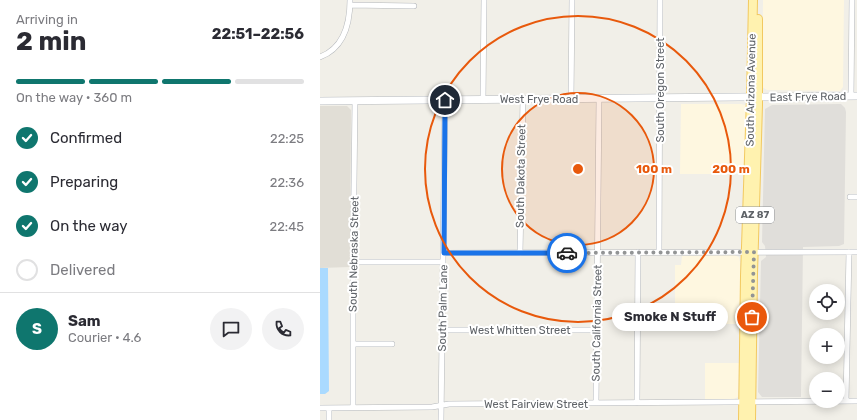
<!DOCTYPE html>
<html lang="en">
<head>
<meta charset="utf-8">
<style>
	body { margin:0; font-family:Rubik,sans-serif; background:#f2f2f3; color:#2b2b33; height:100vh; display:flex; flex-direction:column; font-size:15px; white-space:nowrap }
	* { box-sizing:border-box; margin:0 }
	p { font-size:13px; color:#7c7c81 }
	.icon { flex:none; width:22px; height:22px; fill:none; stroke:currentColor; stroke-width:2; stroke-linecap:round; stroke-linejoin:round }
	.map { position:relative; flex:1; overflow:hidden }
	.side { display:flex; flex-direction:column; background:#fff; width:320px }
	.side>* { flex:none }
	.controls { position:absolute; left:489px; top:284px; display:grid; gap:8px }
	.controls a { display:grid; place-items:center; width:36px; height:36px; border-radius:50%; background:#fff; box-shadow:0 2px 10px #0003; font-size:20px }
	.pin { position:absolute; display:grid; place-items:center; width:34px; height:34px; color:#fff; margin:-17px; border:2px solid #fff; border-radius:50%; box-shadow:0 1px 4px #0007 }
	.courier { position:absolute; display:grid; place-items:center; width:40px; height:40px; margin:-20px; border:3px solid #1a73e8; border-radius:50%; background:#fff; color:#222; box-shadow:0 1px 5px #0007 }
	.bubble { position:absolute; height:28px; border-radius:14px; background:#fff; box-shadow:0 2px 10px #0003; font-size:13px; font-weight:700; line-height:28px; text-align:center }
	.summary em { font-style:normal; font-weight:700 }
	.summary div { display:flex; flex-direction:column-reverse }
	.summary { display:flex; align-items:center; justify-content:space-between; height:68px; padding:0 16px }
	h1 { font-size:26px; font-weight:700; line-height:30px }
	.bar { display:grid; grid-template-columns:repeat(4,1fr); gap:6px 4px; align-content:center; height:48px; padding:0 16px }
	.bar i { height:5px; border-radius:3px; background:#e1e1e2 }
	.bar .current { background:#0f766e }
	.bar p { grid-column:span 4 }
	.line { display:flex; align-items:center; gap:10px; padding:0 16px; border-top:1px solid #e1e1e2 }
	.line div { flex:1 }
	.round { display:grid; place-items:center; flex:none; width:42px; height:42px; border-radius:21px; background:#f2f2f3 }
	ol { padding:0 16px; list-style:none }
	li { display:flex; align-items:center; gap:12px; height:44px }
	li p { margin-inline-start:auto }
	li .icon { padding:4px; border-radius:50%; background:#0f766e; color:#fff; stroke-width:4 }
	li:last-child { color:#7c7c81 }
	li i { width:22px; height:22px; border:2px solid #e1e1e2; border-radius:50% }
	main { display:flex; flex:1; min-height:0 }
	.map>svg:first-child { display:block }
	.commercial { fill:#fef7e0 }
	.industrial { fill:#e0deda }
	.education { fill:#e1ded6 }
	.water { fill:#aadaff }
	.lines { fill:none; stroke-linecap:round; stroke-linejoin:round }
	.street-casing { stroke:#b5b8bc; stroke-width:6 }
	.secondary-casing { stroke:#b6babf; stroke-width:8 }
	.primary-casing { stroke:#f2c960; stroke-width:10 }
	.street { stroke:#fff; stroke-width:5 }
	.secondary { stroke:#fff; stroke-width:7 }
	.primary { stroke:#fff2af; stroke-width:8 }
	.done { stroke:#929495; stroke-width:4; stroke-dasharray:0 7.2 }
	.route { stroke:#1a73e8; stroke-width:5 }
	.ring { fill:none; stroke:#e8590c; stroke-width:2 }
	.labels { text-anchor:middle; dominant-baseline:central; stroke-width:4; stroke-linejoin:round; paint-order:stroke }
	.shield { fill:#fff; stroke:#8f9295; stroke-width:1 }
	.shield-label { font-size:10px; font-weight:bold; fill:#5f6368 }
	.street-label { font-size:11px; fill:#5f6368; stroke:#fff }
	.centre { fill:#e8590c; stroke:#fff; stroke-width:2 }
	.ring-label { font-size:12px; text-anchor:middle; font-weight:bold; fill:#e8590c; stroke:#fff; stroke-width:4; stroke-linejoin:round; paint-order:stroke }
</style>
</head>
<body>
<main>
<section class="side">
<div class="summary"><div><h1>2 min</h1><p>Arriving in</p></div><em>22:51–22:56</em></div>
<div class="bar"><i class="current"></i><i class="current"></i><i class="current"></i><i></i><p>On the way · 360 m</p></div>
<ol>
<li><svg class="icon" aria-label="check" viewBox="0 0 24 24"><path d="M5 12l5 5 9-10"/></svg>Confirmed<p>22:25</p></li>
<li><svg class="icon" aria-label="check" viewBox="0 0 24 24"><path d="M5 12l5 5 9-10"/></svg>Preparing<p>22:36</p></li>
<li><svg class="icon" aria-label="check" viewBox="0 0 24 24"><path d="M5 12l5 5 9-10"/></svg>On the way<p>22:45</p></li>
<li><i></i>Delivered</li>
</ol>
<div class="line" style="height:72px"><b class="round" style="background:#0f766e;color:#fff">S</b><div><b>Sam</b><p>Courier · 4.6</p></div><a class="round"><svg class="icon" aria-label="chat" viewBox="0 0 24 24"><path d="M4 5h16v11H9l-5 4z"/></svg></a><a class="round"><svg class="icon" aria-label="phone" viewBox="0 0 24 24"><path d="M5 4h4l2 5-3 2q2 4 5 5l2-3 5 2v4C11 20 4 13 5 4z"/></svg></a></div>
</section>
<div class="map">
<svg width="537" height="420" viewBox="0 0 537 420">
	<rect width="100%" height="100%" fill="#f1efe8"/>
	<path class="commercial" d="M443 0H524L523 87 520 91 447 90 442 87Z
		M361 104H421L425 105 427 110 425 174H360Z
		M414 255 419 257 420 262V324H355V265H361L362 256Z
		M385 363H419L418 397 412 400H385Z"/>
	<path class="industrial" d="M518 104H521L525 108 526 112 524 244 519 246 483 247 481 397H442L438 392 441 261 446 257 445 246 442 242 445 109 452 105Z"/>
	<path class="education" d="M0 106H27L31 110 30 267 0 268Z"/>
	<path class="water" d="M0 268H8V274L9 391 5 394H0Z"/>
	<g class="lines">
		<defs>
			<path id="street" d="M30 5 94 6
				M0 57C24 48 30 24 30 0
				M531 96 532 0
				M251 99 252 0
				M163 100 164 0
				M530 197H537
				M339 252 340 0
				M124 253 537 252
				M200 253 203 99
				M34 262H123
				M122 330H277
				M33 344H72
				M526 401 529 252
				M276 403 279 99
				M317 403 318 252
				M33 407V267L35 101
				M0 408 112 407 129 404 537 401
				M9 420V408
				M121 420 125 100"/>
			<path id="secondary" d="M0 101 537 96"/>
			<path id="primary" d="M423 420 425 276 431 98 433 0
				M431 420 433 274 438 105V19"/>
		</defs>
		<use href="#street" class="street-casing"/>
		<use href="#secondary" class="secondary-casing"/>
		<use href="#primary" class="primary-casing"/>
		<use href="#street" class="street"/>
		<use href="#secondary" class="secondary"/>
		<use href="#primary" class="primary"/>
	</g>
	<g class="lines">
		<path class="done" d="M247 253 434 252 432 317"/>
		<path class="route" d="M125 100 124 253H247"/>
	</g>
	<circle cx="258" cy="169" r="76" fill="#e8590c" fill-opacity=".12"/>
	<g class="ring">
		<circle cx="258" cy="169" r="76"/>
		<circle cx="258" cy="169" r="153"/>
	</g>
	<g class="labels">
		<rect class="shield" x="416" y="207" width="38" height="16" rx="3"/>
		<g class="shield-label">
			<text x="435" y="215">AZ 87</text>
		</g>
		<g class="street-label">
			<text transform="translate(340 90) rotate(-90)">South Oregon Street</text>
			<text transform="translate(431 90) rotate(-89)">South Arizona Avenue</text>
			<text transform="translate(488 97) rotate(-1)">East Frye Road</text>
			<text x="219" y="99">West Frye Road</text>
			<text transform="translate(201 176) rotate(-89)">South Dakota Street</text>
			<text transform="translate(34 254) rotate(-89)">South Nebraska Street</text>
			<text transform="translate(123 308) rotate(-89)">South Palm Lane</text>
			<text transform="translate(277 323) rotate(-89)">South California Street</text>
			<text x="200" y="330">West Whitten Street</text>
			<text x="216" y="404">West Fairview Street</text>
		</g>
	</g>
	<circle cx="258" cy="169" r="6" class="centre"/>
	<g class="ring-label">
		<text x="334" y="173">100 m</text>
		<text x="411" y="173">200 m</text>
	</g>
</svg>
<div class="controls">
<a><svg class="icon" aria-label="locate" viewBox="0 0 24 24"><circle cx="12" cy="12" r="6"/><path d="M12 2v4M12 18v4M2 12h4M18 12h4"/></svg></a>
<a>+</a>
<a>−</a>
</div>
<div class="pin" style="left:432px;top:317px;background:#ea580c"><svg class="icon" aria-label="bag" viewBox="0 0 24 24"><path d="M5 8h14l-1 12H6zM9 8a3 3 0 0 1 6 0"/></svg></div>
<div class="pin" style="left:125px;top:100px;background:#1f2937"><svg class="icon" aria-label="home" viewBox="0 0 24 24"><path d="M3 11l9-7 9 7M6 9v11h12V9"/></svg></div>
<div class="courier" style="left:247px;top:253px"><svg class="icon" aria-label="car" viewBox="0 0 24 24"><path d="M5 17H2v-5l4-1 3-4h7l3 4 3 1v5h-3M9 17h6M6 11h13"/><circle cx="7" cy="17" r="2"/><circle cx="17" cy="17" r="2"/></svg></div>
<div class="bubble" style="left:292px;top:303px;width:116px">Smoke N Stuff</div>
</div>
</main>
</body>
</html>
